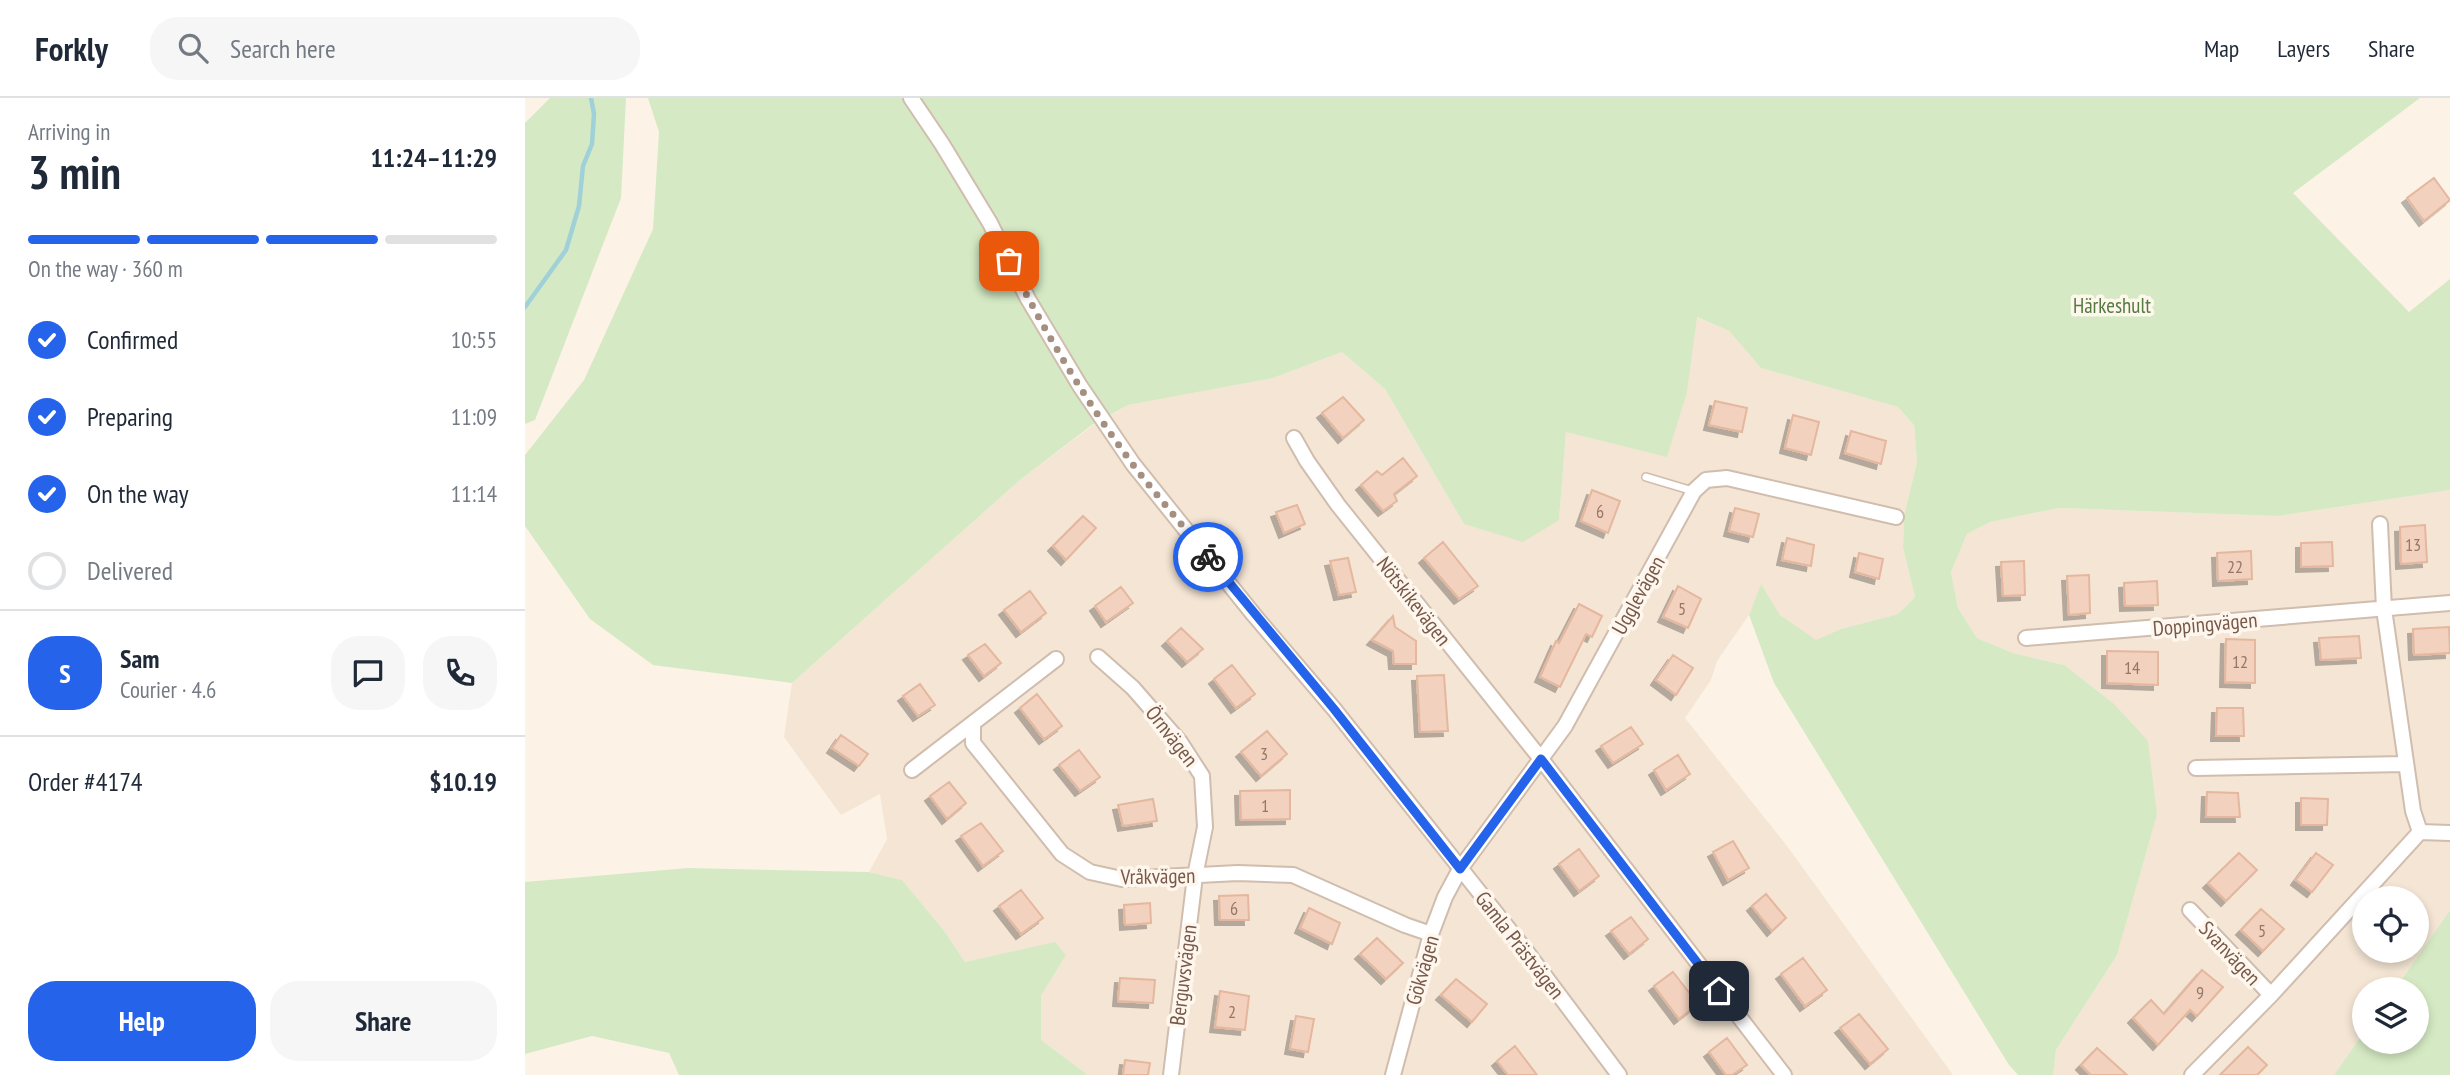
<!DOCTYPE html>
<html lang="en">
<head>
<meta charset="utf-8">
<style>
	body { margin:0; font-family:"PT Sans Narrow",sans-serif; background:#f6f6f7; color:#1f2937; height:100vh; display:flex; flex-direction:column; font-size:26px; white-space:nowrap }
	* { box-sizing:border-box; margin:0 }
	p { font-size:23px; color:#747a83 }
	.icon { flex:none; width:38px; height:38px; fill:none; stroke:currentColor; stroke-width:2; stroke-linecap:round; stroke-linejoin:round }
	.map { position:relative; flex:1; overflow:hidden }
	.sheet { display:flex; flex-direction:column; background:#fff; width:525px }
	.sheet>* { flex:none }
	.tools { position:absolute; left:1827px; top:788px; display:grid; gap:14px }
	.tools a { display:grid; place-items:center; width:77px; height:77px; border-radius:50%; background:#fff; box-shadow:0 4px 10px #0003; font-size:35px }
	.pin { position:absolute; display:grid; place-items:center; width:60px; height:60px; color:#fff; margin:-30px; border-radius:14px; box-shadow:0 4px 10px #0006 }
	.courier { position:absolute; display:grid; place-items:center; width:70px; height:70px; margin:-35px; border:5px solid #2563eb; border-radius:50%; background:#fff; color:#222; box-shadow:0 2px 9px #0007 }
	.headline em { font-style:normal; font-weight:800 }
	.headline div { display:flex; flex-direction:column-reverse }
	.headline { display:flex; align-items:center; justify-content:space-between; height:119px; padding:0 28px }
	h1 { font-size:46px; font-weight:800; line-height:52px }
	.bar { display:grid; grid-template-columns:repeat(4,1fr); gap:10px 7px; align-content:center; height:84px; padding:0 28px }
	.bar i { height:9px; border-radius:5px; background:#e0e1e3 }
	.bar .on { background:#2563eb }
	.bar p { grid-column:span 4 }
	.line { display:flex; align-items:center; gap:18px; padding:0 28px; border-top:2px solid #e0e1e3 }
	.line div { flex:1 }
	.round { display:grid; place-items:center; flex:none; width:74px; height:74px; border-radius:28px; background:#f6f6f7 }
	ol { padding:0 28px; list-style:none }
	li { display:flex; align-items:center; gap:21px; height:77px }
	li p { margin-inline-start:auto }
	li .icon { padding:7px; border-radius:50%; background:#2563eb; color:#fff; stroke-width:4 }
	li:last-child { color:#747a83 }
	li i { width:38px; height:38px; border:4px solid #e0e1e3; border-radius:50% }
	.button { display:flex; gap:14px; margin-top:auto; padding:14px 28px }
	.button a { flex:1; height:80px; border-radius:28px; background:#2563eb; color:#fff; font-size:28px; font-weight:800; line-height:80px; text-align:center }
	.button a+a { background:#f6f6f7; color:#1f2937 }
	header { display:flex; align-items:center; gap:42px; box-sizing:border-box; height:98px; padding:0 35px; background:#fff; border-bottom:2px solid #e0e1e3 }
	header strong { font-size:33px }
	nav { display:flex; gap:38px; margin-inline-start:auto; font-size:24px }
	.search { width:490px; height:63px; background:#f6f6f7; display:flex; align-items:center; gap:18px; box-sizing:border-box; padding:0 24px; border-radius:28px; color:#747a83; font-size:26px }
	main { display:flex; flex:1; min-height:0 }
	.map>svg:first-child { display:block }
	.residential { fill:#f4e5d4; fill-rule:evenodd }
	.green { fill:#d5eac4 }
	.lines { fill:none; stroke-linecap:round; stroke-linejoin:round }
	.stream { stroke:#a0d1d8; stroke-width:4.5 }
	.building { fill:#f2d1be; stroke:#e5b79e; stroke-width:2; filter:url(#shadow) }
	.lane-casing { stroke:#d0bdae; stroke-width:10 }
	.street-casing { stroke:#d0bdae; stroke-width:18 }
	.lane { stroke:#fff; stroke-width:7 }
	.street { stroke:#fff; stroke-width:14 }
	.done { stroke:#a58f81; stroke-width:7; stroke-dasharray:0 12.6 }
	.route { stroke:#2563eb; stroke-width:9 }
	.labels { text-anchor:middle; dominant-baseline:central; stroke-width:7; stroke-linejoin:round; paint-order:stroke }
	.number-label { font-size:18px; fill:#957767 }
	.park-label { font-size:21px; fill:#547c42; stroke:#fff7ed }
	.street-label { font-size:21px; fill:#76594a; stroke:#fff7ed }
</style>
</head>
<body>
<header>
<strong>Forkly</strong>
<div class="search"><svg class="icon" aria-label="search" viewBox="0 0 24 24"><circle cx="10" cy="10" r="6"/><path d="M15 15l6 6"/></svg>Search here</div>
<nav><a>Map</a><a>Layers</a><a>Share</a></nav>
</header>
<main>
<section class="sheet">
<div class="headline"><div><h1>3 min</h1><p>Arriving in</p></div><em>11:24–11:29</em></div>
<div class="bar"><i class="on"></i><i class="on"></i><i class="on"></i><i></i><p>On the way · 360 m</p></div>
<ol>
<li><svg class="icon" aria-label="check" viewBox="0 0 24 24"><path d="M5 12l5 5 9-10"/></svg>Confirmed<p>10:55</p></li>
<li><svg class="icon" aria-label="check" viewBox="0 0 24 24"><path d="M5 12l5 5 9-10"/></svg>Preparing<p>11:09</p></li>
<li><svg class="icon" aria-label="check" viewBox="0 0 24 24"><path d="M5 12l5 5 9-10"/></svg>On the way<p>11:14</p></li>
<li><i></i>Delivered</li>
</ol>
<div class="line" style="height:126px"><b class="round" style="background:#2563eb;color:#fff">S</b><div><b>Sam</b><p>Courier · 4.6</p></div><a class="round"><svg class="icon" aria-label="chat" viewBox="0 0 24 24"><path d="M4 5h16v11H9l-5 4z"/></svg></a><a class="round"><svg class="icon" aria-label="phone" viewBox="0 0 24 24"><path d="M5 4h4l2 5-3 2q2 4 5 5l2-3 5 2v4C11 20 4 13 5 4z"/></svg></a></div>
<div class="line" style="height:91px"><div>Order #4174</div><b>$10.19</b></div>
<div class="button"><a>Help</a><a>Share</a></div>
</section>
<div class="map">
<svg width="1925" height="977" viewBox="0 0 1925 977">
	<defs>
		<filter id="shadow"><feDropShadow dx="-5" dy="5" stdDeviation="0" flood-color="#0004"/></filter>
	</defs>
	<rect width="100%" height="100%" fill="#fcf3e6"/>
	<path class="residential" d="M1171 219 1204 233 1236 270 1373 309 1389 327 1392 364 1379 418 1378 450 1390 499 1373 516 1316 531 1290 543 1255 517 1236 487 1224 517 1192 563 1186 582 1160 620 1262 748 1428 977H563L516 942V898L541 857 530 845 440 864 420 834 377 782 344 774 362 741 355 696 316 717 259 639 267 585 495 382 567 328 603 307 748 280 817 254 860 291 939 426 1034 421 1041 333 1162 294Z
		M1925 392V812L1870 891H1839V934L1809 977H1528L1531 952 1592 857 1632 717 1539 567 1488 555 1452 540 1433 510 1426 474 1442 436 1465 424 1534 410 1753 418ZM1839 800H1892V852H1839Z"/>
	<path class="green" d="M25 0H101L96 100 10 322 0 326V25Z
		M123 0H1895L1768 95 1884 214 1925 181V392L1753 418 1534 410 1465 424 1442 436 1426 474 1433 510 1452 540 1488 555 1539 567 1589 606 1623 643 1632 717 1592 857 1531 952 1528 977H1493L1484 967 1249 585 1224 517 1236 486 1255 517 1291 542 1316 531 1373 516 1390 499 1378 450 1379 418 1392 364 1389 327 1373 309 1236 270 1204 233 1172 219 1162 294 1142 359 1041 334 1034 422 998 444 939 426 860 291 817 254 748 280 603 307 567 327 495 382 267 585 128 567 65 521 0 428V357L59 282 128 131 134 34Z
		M163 770 344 774 377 782 420 834 440 864 530 844 541 857 516 898V942L563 977H154L144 955 67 938 0 956V784Z
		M1925 812V977H1809L1839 934V943H1892V891H1870Z"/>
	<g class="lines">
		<path class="stream" d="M0 209 41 152 54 108 58 68 67 46 69 16 66 0"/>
	</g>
	<path class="building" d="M1909 80 1925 102 1899 123 1882 100Z
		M818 299 839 322 818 340 797 315Z
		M1190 303 1222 310 1217 334 1184 327Z
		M1268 317 1294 324 1286 357 1260 350Z
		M1326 333 1361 343 1356 366 1320 355Z
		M878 360 892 378 869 396 872 403 858 413 836 387 852 373 857 377Z
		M1067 392 1095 403 1083 435 1056 423Z
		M772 407 780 426 759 435 751 414Z
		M1210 410 1234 416 1228 439 1204 433Z
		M558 418 571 430 541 462 528 448Z
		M1900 427 1902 464 1876 466 1875 429Z
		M1262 440 1289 447 1286 468 1257 462Z
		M918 444 953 488 934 501 899 460Z
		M1807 444 1808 468 1776 469V445Z
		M1726 453 1727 481 1693 483 1692 455Z
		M1334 455 1358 461 1354 481 1330 474Z
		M823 460 831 494 814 497 805 463Z
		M1499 463 1500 497 1478 498 1476 464Z
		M1564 477 1565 515 1544 517 1542 478Z
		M1632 483 1633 507 1600 508 1599 485Z
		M1153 488 1176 501 1163 530 1138 519Z
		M596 489 608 505 581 524 570 508Z
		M505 493 521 515 496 534 479 512Z
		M1054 506 1077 518 1067 539 1061 536 1035 589 1015 579 1031 543 1034 545Z
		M868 518 870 529 891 543V566H869L868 553 847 542Z
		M1924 529 1925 555 1889 557 1888 531Z
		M656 530 678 551 662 564 642 543Z
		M1834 538 1836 560 1796 562 1794 540Z
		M1701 541 1730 542V585L1700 584Z
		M460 546 476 565 459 578 443 557Z
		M1582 553 1633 554V587L1582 585Z
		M1148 557 1168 570 1151 597 1131 582Z
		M707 567 730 596 711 610 689 581Z
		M919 577 923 633 895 634 892 578Z
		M395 586 410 607 393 618 378 598Z
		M512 596 537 628 519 641 495 610Z
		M1692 610H1718L1719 638H1691Z
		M1106 629 1118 646 1088 665 1076 648Z
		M742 633 762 656 736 678 716 654Z
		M316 637 343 656 334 668 307 650Z
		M554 652 575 679 555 693 534 667Z
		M1153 657 1165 676 1141 692 1129 672Z
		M424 684 441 705 422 721 405 698Z
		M765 692V721L716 722 715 693Z
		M1682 694 1713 695 1715 719H1681Z
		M1776 700 1803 701 1802 727H1776Z
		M628 701 632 723 598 728 593 707Z
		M456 725 478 753 458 768 436 738Z
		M1208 743 1224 770 1203 782 1188 754Z
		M1054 751 1074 778 1054 793 1034 766Z
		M1714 755 1732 772 1701 803 1683 785Z
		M1791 755 1808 767 1787 794 1771 782Z
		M496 792 518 820 496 836 474 808Z
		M1241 796 1261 820 1247 833 1227 808Z
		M723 797 724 822H695L694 798Z
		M625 805 626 825 600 827 599 807Z
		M784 810 815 825 807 846 775 830Z
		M1736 811 1759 831 1738 853 1716 832Z
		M1106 819 1123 841 1104 856 1086 833Z
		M852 840 878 865 861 881 835 856Z
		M1278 860 1302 892 1280 908 1256 876Z
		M1677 872 1698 889 1672 918 1665 912 1633 947 1608 920 1626 902 1639 916Z
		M1148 874 1173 906 1154 921 1129 888Z
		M595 880 630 882 628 905 593 903Z
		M931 881 962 906 947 924 916 897Z
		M695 893 724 898 720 932 690 929Z
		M1334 916 1363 951 1345 966 1315 930Z
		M771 918 789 921 783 954 765 951Z
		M1202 940 1222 967 1207 977H1201L1184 954Z
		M990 948 1012 977H983L972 963Z
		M1723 949 1742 967 1732 977H1695Z
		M1572 950 1602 977H1566L1556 967Z
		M600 962 625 965 623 977H598Z"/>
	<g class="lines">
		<defs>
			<path id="lane" d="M1121 379 1168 393"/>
			<path id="street" d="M386 0 417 46 465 125 503 201 555 288 608 366 729 517 809 611 1001 853 1094 977
				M769 340 782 363 813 407 1016 661 1259 977
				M1855 426 1859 511 1888 713 1895 734
				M1501 540 1925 505
				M573 559 608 590 655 644 677 678 680 729 670 778 646 977
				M531 561 448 625V645L537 756 565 774 597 781 713 775 768 777 880 827 906 836
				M1671 670 1880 666
				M387 672 448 625
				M1665 812 1746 897
				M868 977 906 836 920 799 935 771 1040 628 1169 393 1181 382 1202 380 1371 419
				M1667 977 1746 897 1895 734 1925 735"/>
		</defs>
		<use href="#lane" class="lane-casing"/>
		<use href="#street" class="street-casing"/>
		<use href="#lane" class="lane"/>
		<use href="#street" class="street"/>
	</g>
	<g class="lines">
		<path class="done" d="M484 163C520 234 561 304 609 368 633 399 659 429 683 459"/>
		<path class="route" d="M683 459 809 611 935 771 1016 661 1194 893"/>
	</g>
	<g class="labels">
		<g class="number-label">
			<text x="1075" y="413">6</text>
			<text x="1888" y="446">13</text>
			<text x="1710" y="468">22</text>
			<text x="1157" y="510">5</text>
			<text x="1715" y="563">12</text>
			<text x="1607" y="569">14</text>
			<text x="739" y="655">3</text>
			<text x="740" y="707">1</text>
			<text x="709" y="810">6</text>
			<text x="1737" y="832">5</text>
			<text x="1675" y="894">9</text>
			<text x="707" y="913">2</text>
		</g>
		<g class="park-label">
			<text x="1587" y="207">Härkeshult</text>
		</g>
		<g class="street-label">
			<text transform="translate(1113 497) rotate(-61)">Ugglevägen</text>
			<text transform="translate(889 503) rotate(52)">Nötskikevägen</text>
			<text transform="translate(1680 526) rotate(-5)">Doppingvägen</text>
			<text transform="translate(647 638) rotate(52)">Örnvägen</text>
			<text transform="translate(633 778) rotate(-1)">Vråkvägen</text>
			<text transform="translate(995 847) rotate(52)">Gamla Prästvägen</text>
			<text transform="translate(1705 855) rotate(47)">Svanvägen</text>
			<text transform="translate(897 872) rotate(-74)">Gökvägen</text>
			<text transform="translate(658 877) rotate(-83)">Berguvsvägen</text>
		</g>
	</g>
</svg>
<div class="tools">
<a><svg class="icon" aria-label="locate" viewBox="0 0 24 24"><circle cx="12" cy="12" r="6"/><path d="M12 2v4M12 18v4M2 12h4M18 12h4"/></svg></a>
<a><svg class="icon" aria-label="layers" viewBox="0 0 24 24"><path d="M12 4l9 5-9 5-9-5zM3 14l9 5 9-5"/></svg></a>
</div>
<div class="pin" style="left:484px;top:163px;background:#ea580c"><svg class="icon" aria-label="bag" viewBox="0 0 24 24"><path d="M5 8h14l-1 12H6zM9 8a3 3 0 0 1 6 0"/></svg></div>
<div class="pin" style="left:1194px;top:893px;background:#1f2937"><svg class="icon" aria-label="home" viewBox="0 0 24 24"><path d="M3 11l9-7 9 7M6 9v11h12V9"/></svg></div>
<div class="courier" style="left:683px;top:459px"><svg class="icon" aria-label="bike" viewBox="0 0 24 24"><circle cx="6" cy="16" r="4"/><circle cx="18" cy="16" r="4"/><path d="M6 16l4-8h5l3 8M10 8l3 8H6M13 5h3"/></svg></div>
</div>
</main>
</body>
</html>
